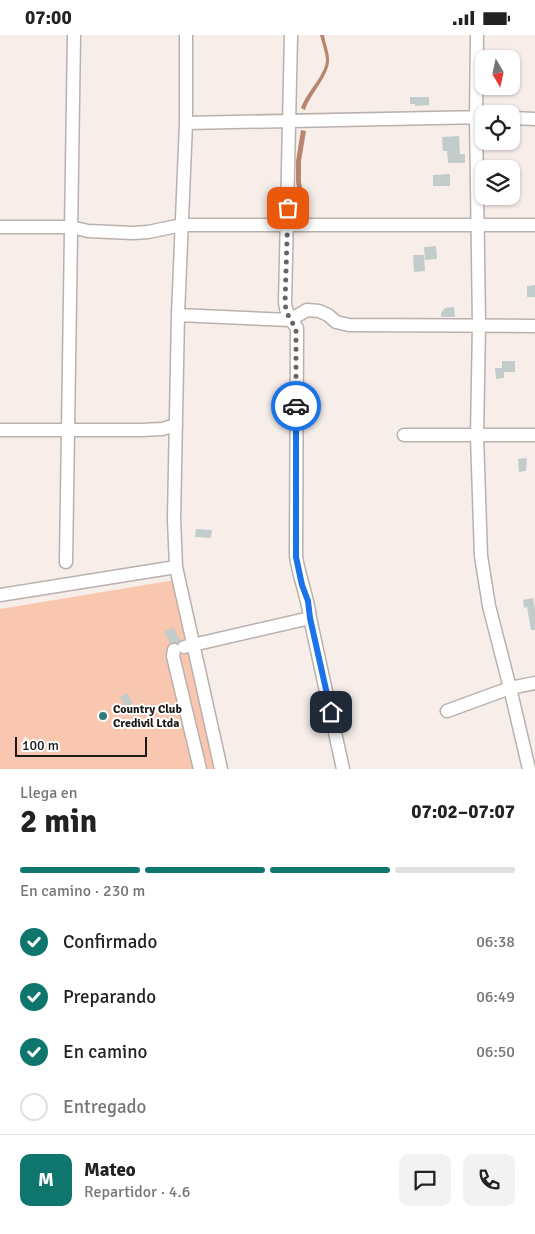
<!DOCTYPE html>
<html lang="es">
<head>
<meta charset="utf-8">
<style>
	body { margin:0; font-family:Signika,sans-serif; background:#f2f2f2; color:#222; height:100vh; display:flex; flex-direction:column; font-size:19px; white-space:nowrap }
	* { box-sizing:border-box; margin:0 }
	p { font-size:16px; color:#767676 }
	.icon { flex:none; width:28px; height:28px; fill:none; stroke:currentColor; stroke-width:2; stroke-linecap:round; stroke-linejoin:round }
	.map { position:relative; height:734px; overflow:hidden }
	.side { display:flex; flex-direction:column; background:#fff; flex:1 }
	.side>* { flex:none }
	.needle { width:32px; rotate:171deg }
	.fabs { position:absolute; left:475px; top:15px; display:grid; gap:10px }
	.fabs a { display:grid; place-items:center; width:45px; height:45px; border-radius:10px; background:#fff; box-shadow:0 1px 4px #0004; font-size:25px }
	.scale { position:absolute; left:15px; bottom:12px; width:132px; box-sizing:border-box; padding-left:5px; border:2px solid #1c1918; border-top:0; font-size:14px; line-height:18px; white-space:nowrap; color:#1c1918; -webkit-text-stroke:4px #fff; paint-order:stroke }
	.pin { position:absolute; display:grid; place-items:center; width:42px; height:42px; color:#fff; margin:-21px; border-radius:10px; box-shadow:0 2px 8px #0006 }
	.courier { position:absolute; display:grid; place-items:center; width:50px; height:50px; margin:-25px; border:4px solid #1a73e8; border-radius:50%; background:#fff; color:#222; box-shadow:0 1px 6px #0007 }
	.headline em { font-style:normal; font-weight:800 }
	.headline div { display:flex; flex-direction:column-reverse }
	.headline { display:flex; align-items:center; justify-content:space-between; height:85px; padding:0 20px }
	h1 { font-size:32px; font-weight:800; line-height:38px }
	.bar { display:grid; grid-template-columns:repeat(4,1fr); gap:8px 5px; align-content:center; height:60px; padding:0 20px }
	.bar i { height:6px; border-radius:4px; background:#e0e0e0 }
	.bar .selected { background:#0f766e }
	.bar p { grid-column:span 4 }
	.line { display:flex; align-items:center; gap:12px; padding:0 20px; border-top:1px solid #e0e0e0 }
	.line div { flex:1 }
	.round { display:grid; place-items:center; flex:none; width:52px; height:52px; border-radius:10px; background:#f2f2f2 }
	ol { padding:0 20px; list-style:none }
	li { display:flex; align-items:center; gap:15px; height:55px }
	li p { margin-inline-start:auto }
	li .icon { padding:5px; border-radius:50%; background:#0f766e; color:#fff; stroke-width:4 }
	li:last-child { color:#767676 }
	li i { width:28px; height:28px; border:2px solid #e0e0e0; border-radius:50% }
	.status { display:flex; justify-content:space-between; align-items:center; height:35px; padding:0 25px; background:#fff; direction:ltr }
	.status svg { height:14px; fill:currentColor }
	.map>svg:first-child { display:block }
	.green { fill:#f9c7af }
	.water { fill:#b8866e }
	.building { fill:#c2cccb }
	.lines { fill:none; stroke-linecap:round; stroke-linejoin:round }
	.minor-casing { stroke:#b9b1ad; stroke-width:15 }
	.minor { stroke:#fff; stroke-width:12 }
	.done { stroke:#696462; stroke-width:5; stroke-dasharray:0 9 }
	.route { stroke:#1a73e8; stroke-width:6 }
	.poi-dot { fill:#327b76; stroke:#fff; stroke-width:2 }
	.labels { text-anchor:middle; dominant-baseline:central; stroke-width:4; stroke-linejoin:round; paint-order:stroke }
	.poi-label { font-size:12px; font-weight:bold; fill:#1c1918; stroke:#fff; text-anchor:start }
</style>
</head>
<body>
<div class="status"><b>07:00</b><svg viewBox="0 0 49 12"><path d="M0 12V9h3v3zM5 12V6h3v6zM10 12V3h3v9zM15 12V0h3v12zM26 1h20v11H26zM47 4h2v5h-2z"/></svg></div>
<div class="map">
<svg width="535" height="734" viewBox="0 0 535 734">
	<rect width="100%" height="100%" fill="#f7eeea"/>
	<path class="green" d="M175 545 216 734H0V574Z"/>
	<path class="water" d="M320 0H324C325 8 329 16 329 24 330 40 310 59 305 75L301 73C306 58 327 38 326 24 325 16 322 8 320 0Z
		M301 95 306 96 301 126V148L307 177 301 174 296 147V126Z"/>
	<path class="building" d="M410 62H429V70L415 71V69H410Z
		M459 101 460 119H465V128H448L447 116H443L442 102Z
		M450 139V151H433V140Z
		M436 211 437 224 425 225 424 212Z
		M413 220H424L425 236 414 237Z
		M535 250V262H527V251Z
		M454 272 455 282H441V278L445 273Z
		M502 326H515V337H504V343L496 344 495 333H502Z
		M527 423 526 436 519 437 518 424Z
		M196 494 212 495 211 503 195 502Z
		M533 563 535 574V595H531L527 572 524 573 523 565Z
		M173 592 180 605 177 608H170L164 597Z
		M127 658 133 668 126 672 120 662Z"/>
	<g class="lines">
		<defs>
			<path id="minor" d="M186 0V88L178 280 174 484 176 532 221 734
				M477 0 476 82 479 290 477 401 481 521 489 571 510 653 529 734
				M511 83 535 84
				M186 88 483 82
				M0 192H71L88 196 133 198 148 197 182 190H535
				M178 280 290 285 307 275 319 276 328 280 336 287 349 290 535 291
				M0 395H142L162 394 176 390
				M404 400H535
				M66 527 74 0
				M0 560 176 532
				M310 583 343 734
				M184 612 310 583C308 562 299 543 296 521L297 293C290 285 286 278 285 268L291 0
				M174 615 173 621 200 734
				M447 676 510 653 535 648"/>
		</defs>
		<use href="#minor" class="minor-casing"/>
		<use href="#minor" class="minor"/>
	</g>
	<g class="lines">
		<path class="done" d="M288 173 285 268C286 278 290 285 296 293V371"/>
		<path class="route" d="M296 371V522L302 550 308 566 310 583 331 677"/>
	</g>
	<circle class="poi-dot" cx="103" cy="681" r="5"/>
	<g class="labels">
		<g class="poi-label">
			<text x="113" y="674">Country Club<tspan x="113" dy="14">Credivil Ltda</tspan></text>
		</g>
	</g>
</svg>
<div class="fabs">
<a><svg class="needle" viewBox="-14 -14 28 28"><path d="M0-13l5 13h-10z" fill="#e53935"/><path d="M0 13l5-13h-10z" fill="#767676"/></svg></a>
<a><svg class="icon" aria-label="locate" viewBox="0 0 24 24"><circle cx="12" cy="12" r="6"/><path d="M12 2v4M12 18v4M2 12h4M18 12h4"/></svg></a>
<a><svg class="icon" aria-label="layers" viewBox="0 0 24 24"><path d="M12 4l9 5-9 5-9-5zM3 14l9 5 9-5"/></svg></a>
</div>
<div class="scale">100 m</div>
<div class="pin" style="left:288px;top:173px;background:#ea580c"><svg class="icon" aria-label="bag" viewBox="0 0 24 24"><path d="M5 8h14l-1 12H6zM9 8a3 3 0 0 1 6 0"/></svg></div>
<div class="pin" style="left:331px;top:677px;background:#1f2937"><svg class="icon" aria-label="home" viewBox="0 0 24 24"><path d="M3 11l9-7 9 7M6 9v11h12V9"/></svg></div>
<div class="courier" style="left:296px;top:371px"><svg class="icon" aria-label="car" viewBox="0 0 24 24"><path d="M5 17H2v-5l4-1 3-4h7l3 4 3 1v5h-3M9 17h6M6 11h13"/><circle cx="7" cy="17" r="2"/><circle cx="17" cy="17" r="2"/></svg></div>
</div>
<section class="side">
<div class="headline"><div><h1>2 min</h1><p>Llega en</p></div><em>07:02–07:07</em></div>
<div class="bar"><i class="selected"></i><i class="selected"></i><i class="selected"></i><i></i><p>En camino · 230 m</p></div>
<ol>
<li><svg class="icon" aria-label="check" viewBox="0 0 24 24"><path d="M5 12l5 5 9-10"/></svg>Confirmado<p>06:38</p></li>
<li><svg class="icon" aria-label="check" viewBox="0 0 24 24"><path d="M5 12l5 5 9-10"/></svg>Preparando<p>06:49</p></li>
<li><svg class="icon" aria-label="check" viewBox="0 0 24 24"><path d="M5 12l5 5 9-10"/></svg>En camino<p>06:50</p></li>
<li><i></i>Entregado</li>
</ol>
<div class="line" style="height:90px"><b class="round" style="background:#0f766e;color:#fff">M</b><div><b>Mateo</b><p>Repartidor · 4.6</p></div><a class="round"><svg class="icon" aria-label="chat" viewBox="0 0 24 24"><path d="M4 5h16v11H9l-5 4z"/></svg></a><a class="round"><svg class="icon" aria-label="phone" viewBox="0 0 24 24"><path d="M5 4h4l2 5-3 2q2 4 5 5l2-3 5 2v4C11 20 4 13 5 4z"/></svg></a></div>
</section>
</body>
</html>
